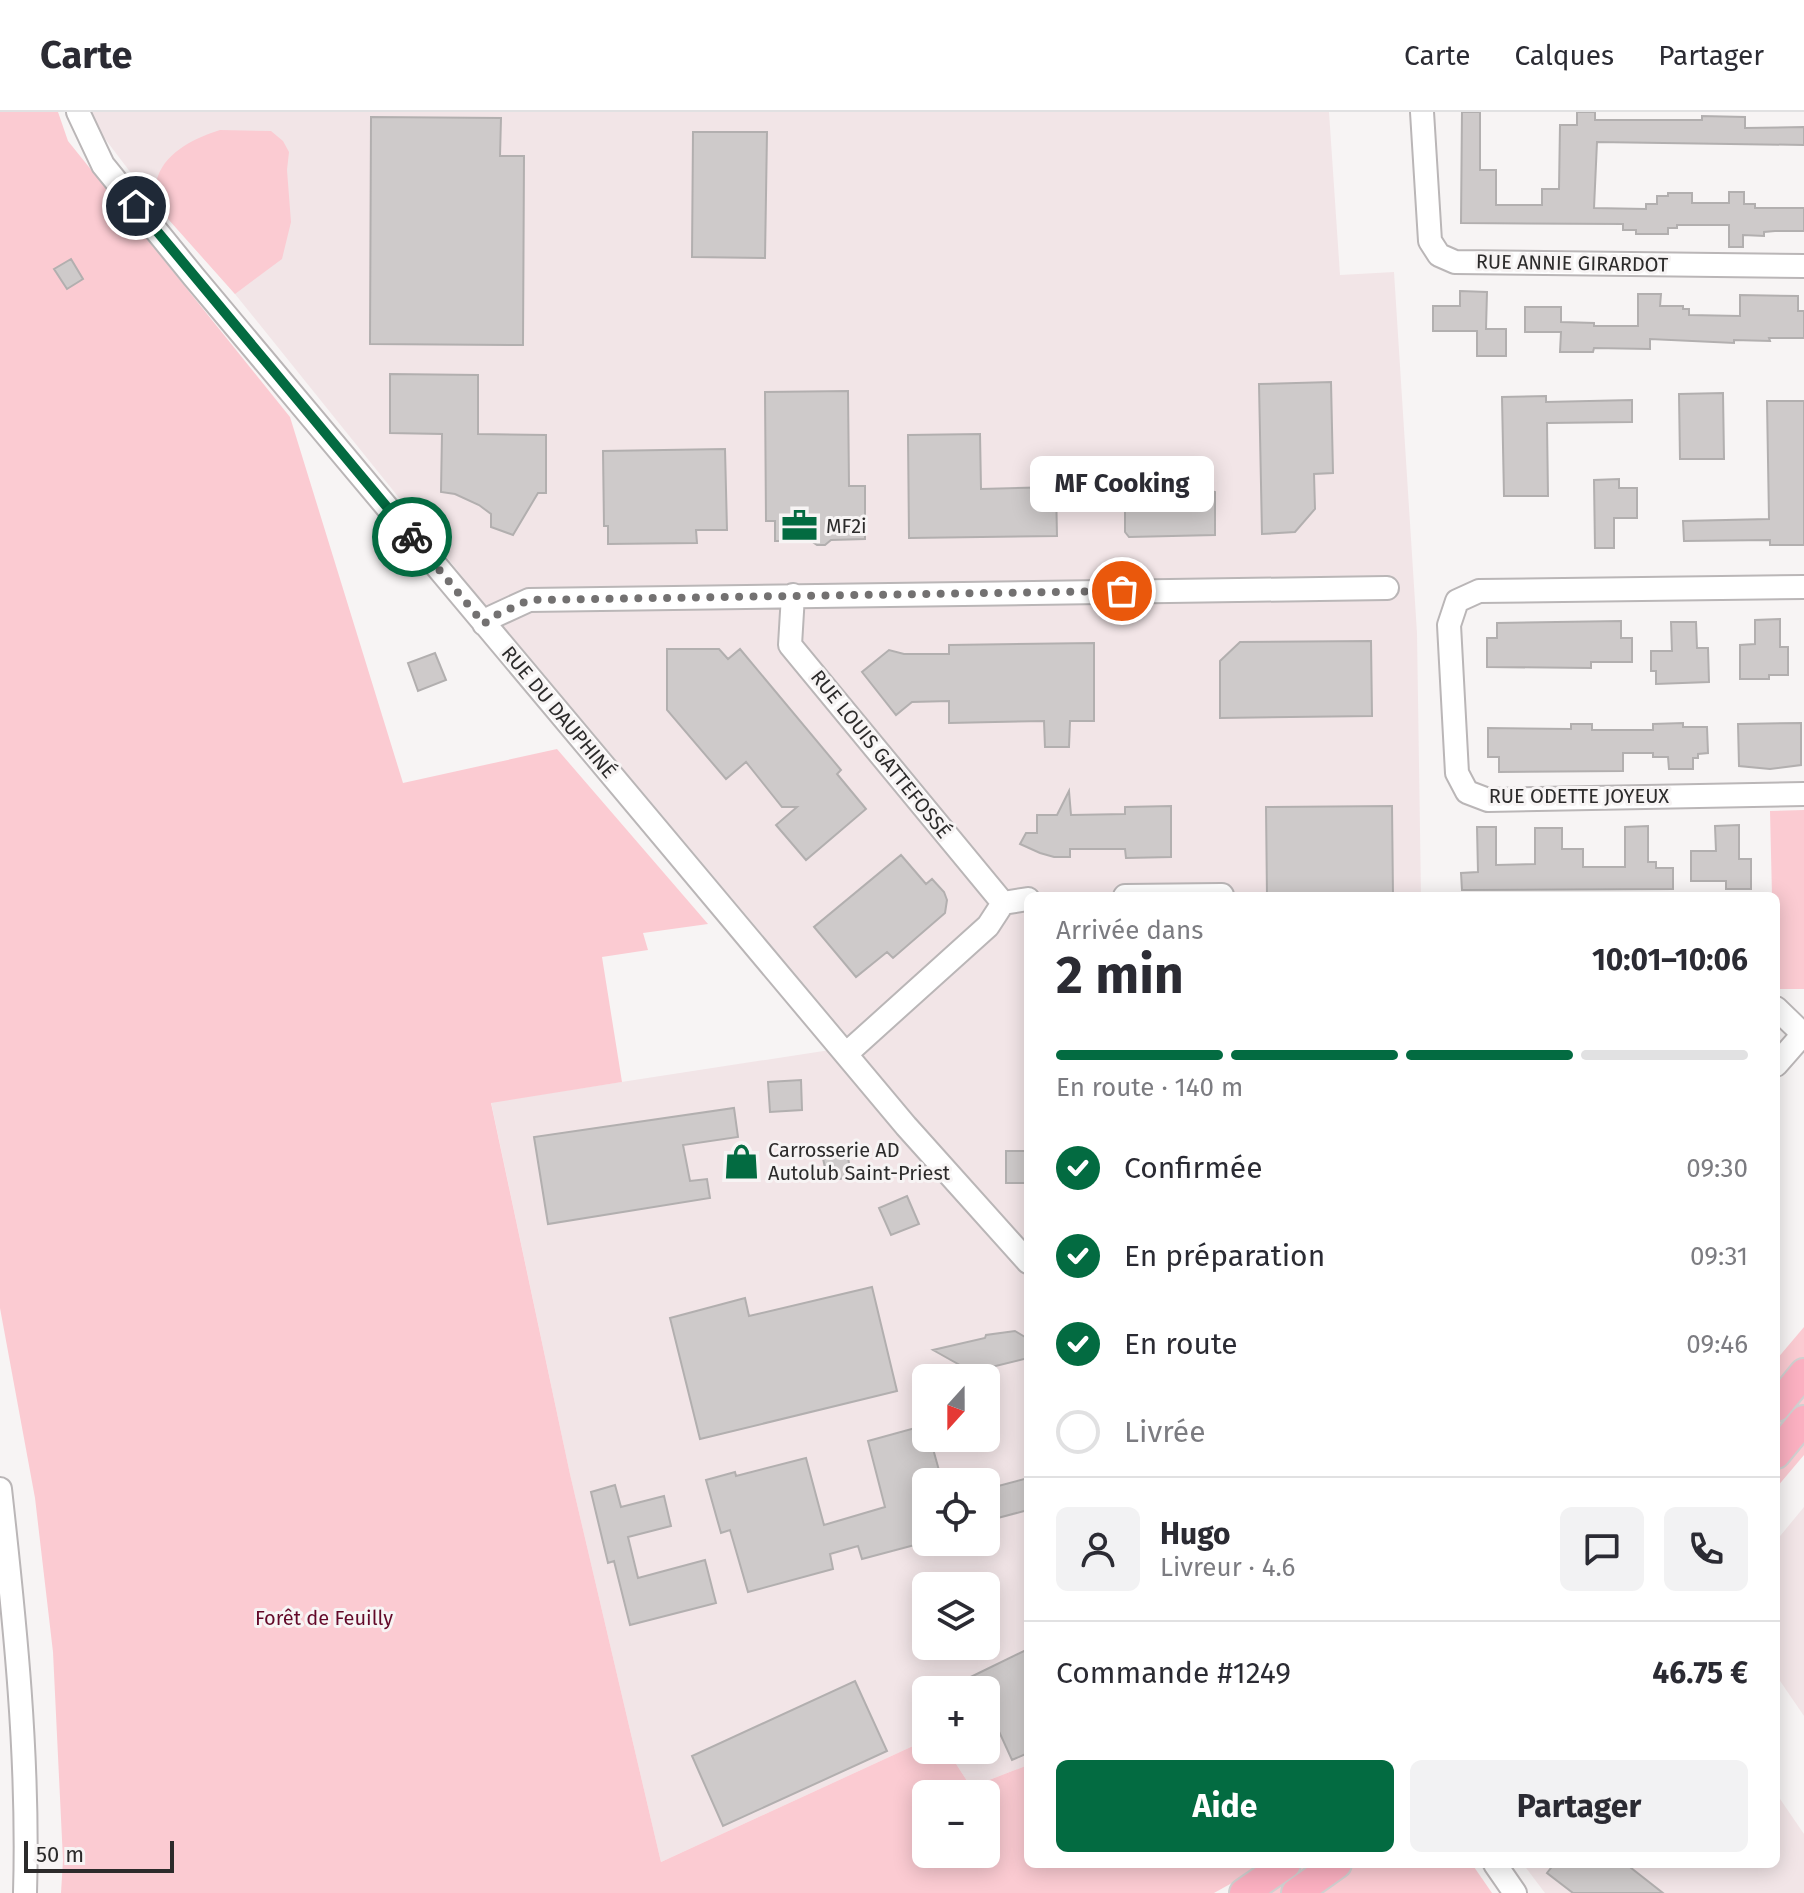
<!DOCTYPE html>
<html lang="fr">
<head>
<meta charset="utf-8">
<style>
	body { margin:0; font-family:"Fira Sans",sans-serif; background:#f2f2f3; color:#2b2b33; height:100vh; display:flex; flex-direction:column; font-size:30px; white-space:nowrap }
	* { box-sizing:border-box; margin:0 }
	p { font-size:26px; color:#7c7c81 }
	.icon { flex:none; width:44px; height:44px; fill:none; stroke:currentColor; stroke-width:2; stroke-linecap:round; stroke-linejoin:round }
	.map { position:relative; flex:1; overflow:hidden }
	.sheet { position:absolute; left:1024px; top:780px; width:756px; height:976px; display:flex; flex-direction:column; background:#fff; border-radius:12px; box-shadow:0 4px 20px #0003 }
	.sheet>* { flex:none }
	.needle { width:52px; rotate:201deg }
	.controls { position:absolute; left:912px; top:1252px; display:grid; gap:16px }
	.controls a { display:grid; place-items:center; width:88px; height:88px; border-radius:12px; background:#fff; box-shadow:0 4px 20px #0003; font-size:40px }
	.scale { position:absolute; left:24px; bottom:20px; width:150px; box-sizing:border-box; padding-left:8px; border:4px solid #2c2b2b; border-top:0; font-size:22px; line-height:28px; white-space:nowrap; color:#2c2b2b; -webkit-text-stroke:6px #f7f4f4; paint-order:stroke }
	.pin { position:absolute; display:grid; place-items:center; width:68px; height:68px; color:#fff; margin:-34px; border:4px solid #fff; border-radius:50%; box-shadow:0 2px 8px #0007 }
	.courier { position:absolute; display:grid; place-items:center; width:80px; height:80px; margin:-40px; border:6px solid #036b41; border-radius:50%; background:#fff; color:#222; box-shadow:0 2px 10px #0007 }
	.bubble { position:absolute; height:56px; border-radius:12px; background:#fff; box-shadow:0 4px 20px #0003; font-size:26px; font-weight:700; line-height:56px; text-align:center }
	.headline em { font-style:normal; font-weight:700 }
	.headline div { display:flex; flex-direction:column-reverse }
	.headline { display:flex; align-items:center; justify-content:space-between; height:136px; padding:0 32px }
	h1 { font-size:52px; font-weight:700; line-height:60px }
	.bar { display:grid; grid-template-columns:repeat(4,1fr); gap:12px 8px; align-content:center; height:96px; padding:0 32px }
	.bar i { height:10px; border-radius:6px; background:#e1e1e2 }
	.bar .on { background:#036b41 }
	.bar p { grid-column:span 4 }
	.line { display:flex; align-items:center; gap:20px; padding:0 32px; border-top:2px solid #e1e1e2 }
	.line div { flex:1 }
	.round { display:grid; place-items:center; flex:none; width:84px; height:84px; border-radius:12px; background:#f2f2f3 }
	ol { padding:0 32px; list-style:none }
	li { display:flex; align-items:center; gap:24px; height:88px }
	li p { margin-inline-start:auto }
	li .icon { padding:8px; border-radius:50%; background:#036b41; color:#fff; stroke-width:4 }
	li:last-child { color:#7c7c81 }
	li i { width:44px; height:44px; border:4px solid #e1e1e2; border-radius:50% }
	.button { display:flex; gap:16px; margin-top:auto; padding:16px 32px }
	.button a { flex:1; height:92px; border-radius:12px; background:#036b41; color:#fff; font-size:32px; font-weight:700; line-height:92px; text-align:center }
	.button a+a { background:#f2f2f3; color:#2b2b33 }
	header { display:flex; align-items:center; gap:48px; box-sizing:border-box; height:112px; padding:0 40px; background:#fff; border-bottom:2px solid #e1e1e2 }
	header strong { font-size:38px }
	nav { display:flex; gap:44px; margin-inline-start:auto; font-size:28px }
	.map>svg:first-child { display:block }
	.built { fill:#f2e5e7; fill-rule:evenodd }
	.green { fill:#fbcbd2; fill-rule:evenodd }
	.building { fill:#cecaca; stroke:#b2afaf; stroke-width:2 }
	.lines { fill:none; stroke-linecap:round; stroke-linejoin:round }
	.minor-casing { stroke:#bab6b7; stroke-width:26 }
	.major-casing { stroke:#d1d0d0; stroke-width:32 }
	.minor { stroke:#fff; stroke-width:22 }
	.major { stroke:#fbb0c1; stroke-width:28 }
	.done { stroke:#737171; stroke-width:8; stroke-dasharray:0 14.4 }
	.route { stroke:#036b41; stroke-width:10 }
	.labels { text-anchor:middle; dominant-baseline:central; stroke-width:6; stroke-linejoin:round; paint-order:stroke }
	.street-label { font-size:20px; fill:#2c2b2b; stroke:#f7f4f4 }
	.poi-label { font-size:20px; fill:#2c2b2b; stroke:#f7f4f4; text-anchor:start }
	.park-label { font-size:20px; fill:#630929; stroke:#f7f4f4 }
</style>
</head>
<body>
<header>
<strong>Carte</strong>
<nav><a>Carte</a><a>Calques</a><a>Partager</a></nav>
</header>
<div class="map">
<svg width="1804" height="1781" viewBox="0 0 1804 1781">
	<rect width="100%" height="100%" fill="#f7f4f4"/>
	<path class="built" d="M88 0H1329L1340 163 1394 160 1417 521 1421 784H1028V1653L971 1675 947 1638H986V1578H926V1628L661 1750 570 1362 491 990 856 934 474 479 235 182 153 90 93 11ZM926 1266H986V1326H926ZM926 1370H986V1430H926ZM926 1474H986V1534H926Z
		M1804 1395V1604L1776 1563V1429Z
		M1776 1681 1804 1722V1781H1545L1523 1752H1776Z"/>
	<path class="green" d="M0 0H58L68 29 290 305 403 671 557 637 708 812 643 821 648 838 602 845 622 970 491 991 570 1362 661 1750 926 1628V1638H947L971 1675 1028 1653V1752H1266L1214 1781H61L63 1748 53 1540 35 1386 0 1196ZM926 1682H986V1742H926Z
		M220 18 271 19 283 29 289 40 287 58 291 110 282 147 235 182 153 90C155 82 155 72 158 64 167 39 197 25 220 18Z
		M1804 698V877H1776V784H1772L1770 699Z
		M1804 1215V1343L1776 1376V1257L1780 1252 1776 1248Z
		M1303 1752H1472L1492 1781H1259Z"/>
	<path class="building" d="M1462 0H1480V58H1496V93H1542V77H1559L1560 13H1577V0H1595V8H1702V4L1745 5V16L1804 15V33L1597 30 1594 96 1646 97V92H1657V84H1668V81H1692V91H1729V80H1744V92H1755V96H1804V119H1775L1764 120V124L1743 123V135H1729V113H1677V116H1668V122H1636V118H1623V112L1461 111Z
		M371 5 501 6 500 44H524L523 233 370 232Z
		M693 20H767L765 146 692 145Z
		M71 147 83 167 67 177 54 157Z
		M1460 179 1487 180 1486 217H1506V244H1477V219H1433V194H1460Z
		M1638 182H1661L1660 194H1683V197H1689V203L1740 204V183L1798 184V199H1804V226H1769L1770 229 1734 228V231L1650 227V237L1594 236 1593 240H1560L1561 220H1525V195H1561V210L1594 211V214H1638Z
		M390 262 478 263V322L546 323V381H538L513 423 491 415V402L479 393 455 382 441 380 442 322 390 321Z
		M1331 270 1333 361 1314 362 1315 397 1295 420 1262 422 1259 272Z
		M848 279 849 374H865V427L831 428 825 433H817L811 429H775V409H766L765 280Z
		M1723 281 1724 347H1680L1679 282Z
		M1546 284V290L1632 288V310L1547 311 1548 384H1504L1502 285Z
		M1767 289H1804V433H1770V428L1684 429 1683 409 1769 407Z
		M980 322 981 377 1056 375 1057 424 909 426 908 323Z
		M725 337 727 418H696L697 431 608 432V414H604L603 339Z
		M1619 367V376H1637V406H1614V436H1595L1594 368Z
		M1207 378 1215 380V423L1129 425 1125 420V381Z
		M1780 507V535H1788V563H1769V567H1740V533L1755 532V508Z
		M1621 509V526H1632V550H1591V556L1487 555V526H1497V511Z
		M1671 510H1696L1697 536H1708L1709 570 1656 572V559H1651V539H1672Z
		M1371 529 1372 604 1220 606V549L1240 530Z
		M1094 531V609H1070L1069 635H1045L1044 609 949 611V589L912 590 896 603 862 560 889 538 904 542H949V533Z
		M667 537H719L728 547 740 537 841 658 837 662 866 697 806 748 776 713 797 695H782L746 650 726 667 667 598Z
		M435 541 446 568 418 579 408 551Z
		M1683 611V615H1707L1708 641 1698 642V646H1693V657H1669L1668 645H1653V641H1623V659L1499 660V645H1488V616L1571 617V612H1592V618H1653V612Z
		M1801 611V653L1770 657 1739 654 1738 612Z
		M1069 679 1071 703 1125 702V695L1171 694V745L1126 746 1125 737H1070V745H1054L1040 741 1020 732 1026 721H1037V703H1057Z
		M1392 694 1393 784H1267L1266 695Z
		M1739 713V747H1751V777H1726V769H1691V739H1716L1715 714Z
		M1648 714V750H1656V756H1673V777L1462 778 1461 761 1478 760 1477 715H1496V753L1535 752V716H1562V737H1583V755H1625V715Z
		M901 743 926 772 932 767 944 780 947 788 945 801 893 846 887 840 856 865 814 815Z
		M801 968 802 998 770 1000 768 970Z
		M734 996 738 1025 683 1033 690 1069 707 1067 710 1086 548 1112 534 1025Z
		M847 1038 851 1065 828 1069 822 1042Z
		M1006 1039H1028V1071H1006Z
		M907 1084 919 1112 891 1123 879 1096Z
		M872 1175 897 1279 700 1327 670 1206 745 1186 749 1204Z
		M1015 1219 1025 1225 1028 1246 967 1261 965 1256 933 1238 985 1226 986 1223Z
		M926 1313V1326H930L940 1362 926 1365V1430L862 1447 858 1434 830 1442 833 1457 748 1480 730 1418 721 1421 706 1368 735 1360 736 1364 806 1346 824 1413 885 1395 868 1329Z
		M1028 1366V1398L994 1407 987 1377Z
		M615 1373 621 1395 664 1384 671 1414 628 1425 638 1466 705 1448 716 1491 630 1513 614 1449 608 1451 591 1380Z
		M1028 1537V1641L1012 1648 986 1591V1578H944Z
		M855 1569 887 1639 723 1714 692 1644Z
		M1554 1752H1626L1663 1781H1573L1547 1761Z"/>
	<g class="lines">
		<defs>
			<path id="minor" d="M78 0 103 53 194 165 906 1014 1028 1150
				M1422 0 1430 129 1439 143 1455 150 1804 154
				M1804 475 1479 479 1457 489 1449 513 1457 661 1467 680 1488 688 1804 682
				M793 483 790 533 1003 791 988 814 846 942
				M484 512 492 505 529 488 1387 476
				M1125 784 1222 783
				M1003 791 1028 787
				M1776 896 1803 922
				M1776 953 1804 921
				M0 1377C15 1511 29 1646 25 1781
				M1495 1752 1515 1781"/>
			<path id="major" d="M1776 1295 1804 1261
				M1776 1342 1804 1308
				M1244 1781 1286 1752
				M1296 1781 1337 1752"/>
		</defs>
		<use href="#minor" class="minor-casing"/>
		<use href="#major" class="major-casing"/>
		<use href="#minor" class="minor"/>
		<use href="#major" class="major"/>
	</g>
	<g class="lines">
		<path class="done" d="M412 425 484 512 492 505 529 488 1122 479"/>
		<path class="route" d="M136 94 412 425"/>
	</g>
	<defs>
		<symbol id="office-bare" viewBox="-9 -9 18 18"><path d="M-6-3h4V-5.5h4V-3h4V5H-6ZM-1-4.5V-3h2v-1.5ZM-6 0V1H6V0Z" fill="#036b41" stroke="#f7f4f4" stroke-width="2.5" paint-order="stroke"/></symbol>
		<symbol id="shop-bare" viewBox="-9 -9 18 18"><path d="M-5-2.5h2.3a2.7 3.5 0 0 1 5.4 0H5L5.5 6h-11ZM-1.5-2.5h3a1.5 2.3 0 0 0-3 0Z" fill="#036b41" stroke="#f7f4f4" stroke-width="2.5" paint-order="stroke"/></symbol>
	</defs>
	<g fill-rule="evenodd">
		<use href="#office-bare" x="774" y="388" width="51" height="51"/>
		<use href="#shop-bare" x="716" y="1024" width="51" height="51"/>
	</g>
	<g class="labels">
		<g class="street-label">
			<text transform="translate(1572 151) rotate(1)">RUE ANNIE GIRARDOT</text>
			<text transform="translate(559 600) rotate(50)">RUE DU DAUPHINÉ</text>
			<text transform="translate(881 642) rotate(51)">RUE LOUIS GATTEFOSSÉ</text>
			<text x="1579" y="684">RUE ODETTE JOYEUX</text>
		</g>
		<g class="poi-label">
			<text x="826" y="414">MF2i</text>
			<text x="768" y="1038">Carrosserie AD<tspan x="768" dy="23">Autolub Saint-Priest</tspan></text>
		</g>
		<g class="park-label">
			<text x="324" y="1506">Forêt de Feuilly</text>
		</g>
	</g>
</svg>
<div class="controls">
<a><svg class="needle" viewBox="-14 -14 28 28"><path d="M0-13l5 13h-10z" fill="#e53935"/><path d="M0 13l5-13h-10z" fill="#7c7c81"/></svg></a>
<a><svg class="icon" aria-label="locate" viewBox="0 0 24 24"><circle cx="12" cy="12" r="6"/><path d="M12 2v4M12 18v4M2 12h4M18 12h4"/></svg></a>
<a><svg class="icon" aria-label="layers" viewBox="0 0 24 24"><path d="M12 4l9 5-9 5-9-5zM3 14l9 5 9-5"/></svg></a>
<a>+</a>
<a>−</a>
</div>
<div class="scale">50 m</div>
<div class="pin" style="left:1122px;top:479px;background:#ea580c"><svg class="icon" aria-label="bag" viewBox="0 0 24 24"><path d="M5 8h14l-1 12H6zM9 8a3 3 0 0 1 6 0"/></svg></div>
<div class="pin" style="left:136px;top:94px;background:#1f2937"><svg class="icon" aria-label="home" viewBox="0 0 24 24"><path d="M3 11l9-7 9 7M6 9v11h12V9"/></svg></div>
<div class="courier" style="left:412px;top:425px"><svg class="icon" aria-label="bike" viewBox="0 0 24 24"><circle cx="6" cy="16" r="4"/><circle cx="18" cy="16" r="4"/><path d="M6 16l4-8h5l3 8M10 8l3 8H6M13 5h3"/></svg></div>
<div class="bubble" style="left:1030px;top:344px;width:184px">MF Cooking</div>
<section class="sheet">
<div class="headline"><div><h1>2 min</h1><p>Arrivée dans</p></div><em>10:01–10:06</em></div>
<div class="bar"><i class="on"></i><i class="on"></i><i class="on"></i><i></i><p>En route · 140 m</p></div>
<ol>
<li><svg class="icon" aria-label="check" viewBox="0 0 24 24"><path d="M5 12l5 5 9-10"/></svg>Confirmée<p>09:30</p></li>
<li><svg class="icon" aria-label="check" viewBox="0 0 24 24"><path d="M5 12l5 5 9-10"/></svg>En préparation<p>09:31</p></li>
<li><svg class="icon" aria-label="check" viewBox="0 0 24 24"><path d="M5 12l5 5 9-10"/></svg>En route<p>09:46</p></li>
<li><i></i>Livrée</li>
</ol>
<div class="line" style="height:144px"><a class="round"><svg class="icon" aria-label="person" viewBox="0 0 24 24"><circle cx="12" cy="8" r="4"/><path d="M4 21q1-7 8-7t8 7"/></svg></a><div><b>Hugo</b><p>Livreur · 4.6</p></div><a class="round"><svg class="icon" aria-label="chat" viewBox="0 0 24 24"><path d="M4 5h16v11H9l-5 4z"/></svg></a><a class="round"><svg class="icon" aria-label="phone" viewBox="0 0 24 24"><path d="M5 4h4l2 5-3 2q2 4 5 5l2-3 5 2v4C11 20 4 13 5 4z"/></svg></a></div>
<div class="line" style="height:104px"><div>Commande #1249</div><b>46.75 €</b></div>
<div class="button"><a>Aide</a><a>Partager</a></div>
</section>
</div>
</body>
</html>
